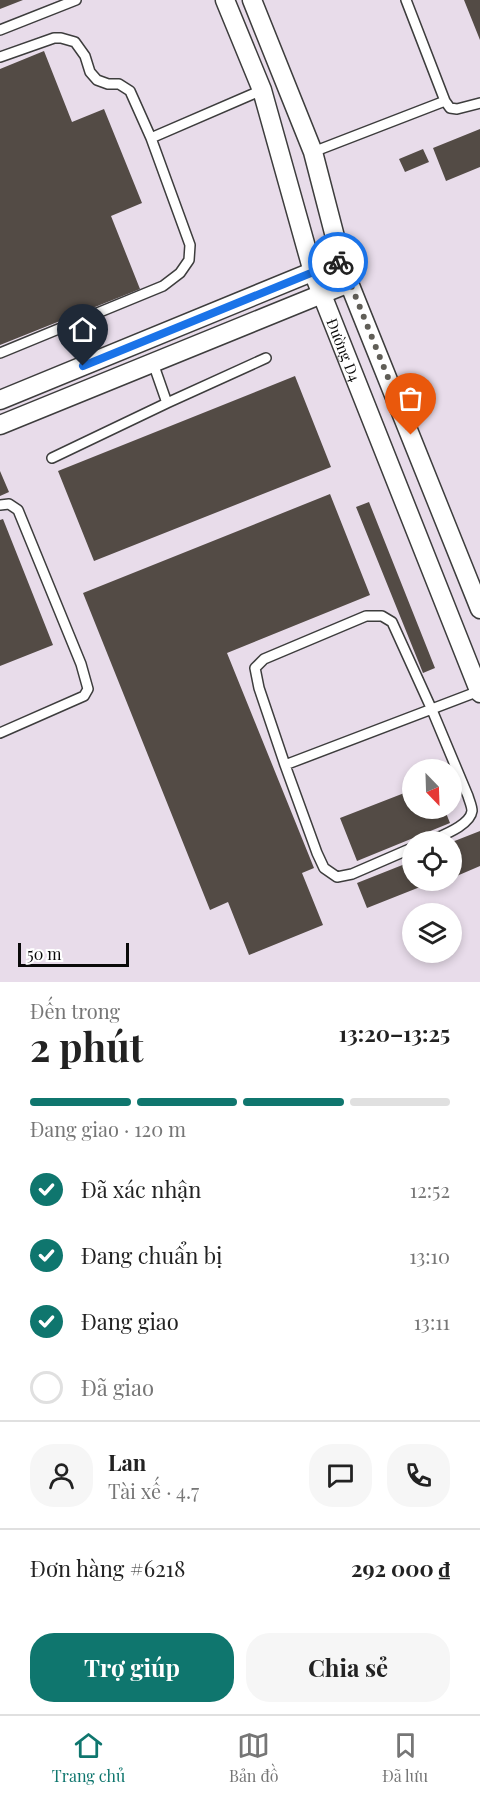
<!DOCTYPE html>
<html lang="vi">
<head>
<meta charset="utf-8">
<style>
	body { margin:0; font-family:"Playfair Display",serif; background:#f6f6f6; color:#222; height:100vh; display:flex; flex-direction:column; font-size:22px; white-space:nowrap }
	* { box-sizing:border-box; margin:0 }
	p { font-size:20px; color:#767676 }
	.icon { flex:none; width:33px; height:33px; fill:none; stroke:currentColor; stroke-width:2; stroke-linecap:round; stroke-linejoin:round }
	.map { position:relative; height:982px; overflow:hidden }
	.drawer { display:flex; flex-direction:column; background:#fff; flex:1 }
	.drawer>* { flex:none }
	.needle { width:39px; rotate:157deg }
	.fabs { position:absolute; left:402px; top:759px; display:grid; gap:12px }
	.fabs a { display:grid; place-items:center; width:60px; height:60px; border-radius:50%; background:#fff; box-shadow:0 3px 9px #0003; font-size:30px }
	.scale { position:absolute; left:18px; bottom:15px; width:111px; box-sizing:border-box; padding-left:6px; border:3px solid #0a0a0a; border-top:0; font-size:16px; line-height:21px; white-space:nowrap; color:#0a0a0a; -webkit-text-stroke:4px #fff; paint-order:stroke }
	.pin { position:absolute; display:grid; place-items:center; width:51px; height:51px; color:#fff; margin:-62px -26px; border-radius:50% 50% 50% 0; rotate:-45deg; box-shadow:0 0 6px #0007 }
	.pin .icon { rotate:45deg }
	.courier { position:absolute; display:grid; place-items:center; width:60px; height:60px; margin:-30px; border:4px solid #1a73e8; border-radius:50%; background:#fff; color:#222; box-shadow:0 2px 8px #0007 }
	.overview em { font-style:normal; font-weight:700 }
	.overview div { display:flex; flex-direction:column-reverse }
	.overview { display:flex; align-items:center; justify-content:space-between; height:102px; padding:0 30px }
	h1 { font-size:39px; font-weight:700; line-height:45px }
	.bar { display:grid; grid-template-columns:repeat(4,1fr); gap:9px 6px; align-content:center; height:72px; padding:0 30px }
	.bar i { height:8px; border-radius:4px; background:#e0e0e0 }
	.bar .selected { background:#0f766e }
	.bar p { grid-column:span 4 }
	.line { display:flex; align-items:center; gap:15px; padding:0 30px; border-top:2px solid #e0e0e0 }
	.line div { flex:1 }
	.round { display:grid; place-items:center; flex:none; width:63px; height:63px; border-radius:24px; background:#f6f6f6 }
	ol { padding:0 30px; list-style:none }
	li { display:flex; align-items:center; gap:18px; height:66px }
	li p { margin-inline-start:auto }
	li .icon { padding:6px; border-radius:50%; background:#0f766e; color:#fff; stroke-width:4 }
	li:last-child { color:#767676 }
	li i { width:33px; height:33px; border:3px solid #e0e0e0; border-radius:50% }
	.cta { display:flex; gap:12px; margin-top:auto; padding:12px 30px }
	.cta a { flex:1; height:69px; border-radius:24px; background:#0f766e; color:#fff; font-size:24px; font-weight:700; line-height:69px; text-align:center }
	.cta a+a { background:#f6f6f6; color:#222 }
	.tab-bar { display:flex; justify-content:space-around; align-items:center; height:84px; border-top:2px solid #e0e0e0; background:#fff; font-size:16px; color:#767676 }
	.tab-bar a { display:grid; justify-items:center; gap:3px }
	.tab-bar .selected { color:#0f766e }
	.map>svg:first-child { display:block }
	.industrial { fill:#e8dcea; fill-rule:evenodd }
	.building { fill:#534b45 }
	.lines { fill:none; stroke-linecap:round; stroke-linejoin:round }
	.service-casing { stroke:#3d3d3d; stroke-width:12 }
	.minor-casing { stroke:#3d3d3d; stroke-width:21 }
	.service { stroke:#fff; stroke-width:9 }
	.minor { stroke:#fff; stroke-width:18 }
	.done { stroke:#605e57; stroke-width:6; stroke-dasharray:0 10.8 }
	.route { stroke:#1a73e8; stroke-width:8 }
	.labels { text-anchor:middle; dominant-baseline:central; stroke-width:6; stroke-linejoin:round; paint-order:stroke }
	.street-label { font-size:15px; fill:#0a0a0a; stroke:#fff }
</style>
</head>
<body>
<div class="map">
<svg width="480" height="982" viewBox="0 0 480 982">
	<rect width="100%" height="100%" fill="#fffae6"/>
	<path class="industrial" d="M0 0H480V982H0ZM412 770H452V808H412ZM412 842H452V880H412ZM412 914H452V952H412Z"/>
	<path class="building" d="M0 0H23L0 9Z
		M464 0H480V40Z
		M44 51 72 122 104 109 142 203 111 216 140 289 0 345V69Z
		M480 129V167L446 181 433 148Z
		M423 149 429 162 405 172 399 159Z
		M295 376 331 467 94 561 58 471Z
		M0 471 9 492 0 496Z
		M330 494 370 595 227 653 314 868 302 873 323 925 249 955 228 902 210 910 83 593Z
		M369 502 435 668 423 673 356 507Z
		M3 519 53 645 0 666V520Z
		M412 790V808H444L450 823 357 861 340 818Z
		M480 831V866L452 878V842Z
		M410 862 412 868V880H418L420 887 367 908 357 883Z"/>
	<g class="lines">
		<defs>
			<path id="service" d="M406 0 445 101
				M0 30 76 0
				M0 57 54 38H61L75 42 85 56 90 72 97 80 108 84H119L130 91 151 138
				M313 152 445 101 450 108 457 109 480 103
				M0 353 163 286 180 273 189 260 190 245 151 138 262 90
				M167 403 266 358
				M52 458 167 403 153 363
				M0 505 9 504 18 510 81 664 88 689 84 696 0 733
				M285 765 479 691
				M412 848 352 874 337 877 324 868 317 853 285 765 259 688 255 668 264 659 366 616H382L392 622 432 710 468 796C469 800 472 806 472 811 470 826 440 836 428 842"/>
			<g id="minor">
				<path id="s1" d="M225 0 262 90 313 272 480 693"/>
				<path d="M252 0 313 152 341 260 349 283 480 609"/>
				<path d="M0 400 341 260"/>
				<path d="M0 425 349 283"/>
			</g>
		</defs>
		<use href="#service" class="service-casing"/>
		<use href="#minor" class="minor-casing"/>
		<use href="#service" class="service"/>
		<use href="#minor" class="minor"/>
	</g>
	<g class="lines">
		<path class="done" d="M338 262 341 260 411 435"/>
		<path class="route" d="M83 366 338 262"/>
	</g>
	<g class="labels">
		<g class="street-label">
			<text stroke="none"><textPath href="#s1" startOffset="370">Đường D4</textPath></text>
		</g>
	</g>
</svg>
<div class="fabs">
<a><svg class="needle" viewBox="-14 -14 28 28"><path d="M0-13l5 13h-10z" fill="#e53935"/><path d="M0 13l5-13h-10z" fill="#767676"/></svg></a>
<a><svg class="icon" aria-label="locate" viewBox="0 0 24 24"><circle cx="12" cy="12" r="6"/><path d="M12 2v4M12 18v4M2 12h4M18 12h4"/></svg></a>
<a><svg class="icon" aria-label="layers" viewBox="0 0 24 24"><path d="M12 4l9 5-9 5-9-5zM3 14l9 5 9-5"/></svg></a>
</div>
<div class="scale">50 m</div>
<div class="pin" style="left:411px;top:435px;background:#ea580c"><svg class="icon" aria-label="bag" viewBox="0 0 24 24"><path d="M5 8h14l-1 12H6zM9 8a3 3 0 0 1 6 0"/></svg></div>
<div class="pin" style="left:83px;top:366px;background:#1f2937"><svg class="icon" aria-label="home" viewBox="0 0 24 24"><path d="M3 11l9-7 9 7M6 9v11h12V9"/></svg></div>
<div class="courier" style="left:338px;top:262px"><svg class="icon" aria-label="bike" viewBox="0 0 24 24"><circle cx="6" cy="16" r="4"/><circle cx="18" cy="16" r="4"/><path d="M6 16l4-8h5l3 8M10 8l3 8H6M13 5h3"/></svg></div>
</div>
<section class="drawer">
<div class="overview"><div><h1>2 phút</h1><p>Đến trong</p></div><em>13:20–13:25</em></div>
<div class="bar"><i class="selected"></i><i class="selected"></i><i class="selected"></i><i></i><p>Đang giao · 120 m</p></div>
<ol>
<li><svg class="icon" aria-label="check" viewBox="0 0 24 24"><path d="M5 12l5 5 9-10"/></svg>Đã xác nhận<p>12:52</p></li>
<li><svg class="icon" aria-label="check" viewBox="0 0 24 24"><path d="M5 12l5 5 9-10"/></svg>Đang chuẩn bị<p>13:10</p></li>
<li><svg class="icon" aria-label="check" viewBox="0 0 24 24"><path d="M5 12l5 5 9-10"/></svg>Đang giao<p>13:11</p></li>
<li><i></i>Đã giao</li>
</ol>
<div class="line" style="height:108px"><a class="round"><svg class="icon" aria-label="person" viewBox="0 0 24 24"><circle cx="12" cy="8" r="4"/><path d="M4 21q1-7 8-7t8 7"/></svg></a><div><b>Lan</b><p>Tài xế · 4.7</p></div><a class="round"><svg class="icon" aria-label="chat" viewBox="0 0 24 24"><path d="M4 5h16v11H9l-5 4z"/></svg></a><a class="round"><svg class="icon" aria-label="phone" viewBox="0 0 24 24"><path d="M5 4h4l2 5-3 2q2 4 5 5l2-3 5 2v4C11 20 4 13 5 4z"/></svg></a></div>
<div class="line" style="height:78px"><div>Đơn hàng #6218</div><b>292 000 ₫</b></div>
<div class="cta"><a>Trợ giúp</a><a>Chia sẻ</a></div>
</section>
<nav class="tab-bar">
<a class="selected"><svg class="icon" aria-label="home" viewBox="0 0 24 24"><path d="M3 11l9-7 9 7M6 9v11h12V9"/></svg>Trang chủ</a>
<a><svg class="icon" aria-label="map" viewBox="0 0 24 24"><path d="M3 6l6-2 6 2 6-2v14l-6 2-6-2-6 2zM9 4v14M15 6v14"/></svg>Bản đồ</a>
<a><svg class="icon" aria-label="saved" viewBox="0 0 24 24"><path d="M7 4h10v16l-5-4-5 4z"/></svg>Đã lưu</a>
</nav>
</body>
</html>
